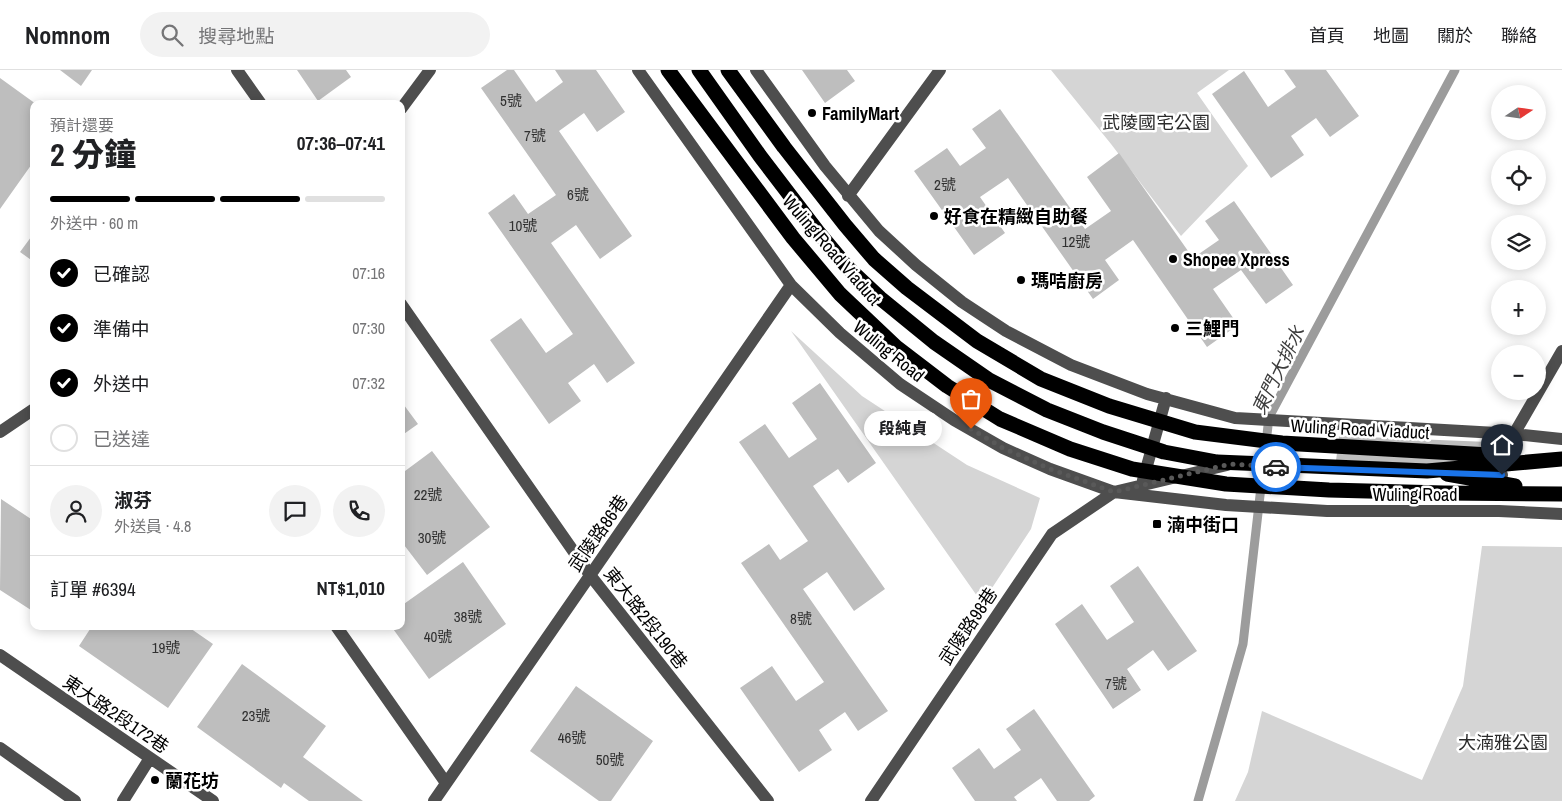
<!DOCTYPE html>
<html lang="zh-TW">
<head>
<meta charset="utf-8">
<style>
	body { margin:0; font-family:"Archivo Narrow","Noto Sans TC",sans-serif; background:#f2f2f2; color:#202124; height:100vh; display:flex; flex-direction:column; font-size:19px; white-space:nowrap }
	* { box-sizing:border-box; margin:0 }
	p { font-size:16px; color:#757577 }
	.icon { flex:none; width:28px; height:28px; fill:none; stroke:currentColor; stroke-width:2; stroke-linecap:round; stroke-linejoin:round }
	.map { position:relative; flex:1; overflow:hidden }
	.sheet { position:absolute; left:30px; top:30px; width:375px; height:530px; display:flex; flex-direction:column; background:#fff; border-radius:10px; box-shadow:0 2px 12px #0003 }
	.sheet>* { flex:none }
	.needle { width:32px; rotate:77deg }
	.tools { position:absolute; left:1491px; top:15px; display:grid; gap:10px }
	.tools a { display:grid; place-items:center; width:55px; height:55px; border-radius:50%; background:#fff; box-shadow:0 2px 12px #0003; font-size:25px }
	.pin { position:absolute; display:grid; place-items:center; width:42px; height:42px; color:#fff; margin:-51px -21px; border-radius:50% 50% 50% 0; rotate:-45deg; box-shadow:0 0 5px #0007 }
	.pin .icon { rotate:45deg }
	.courier { position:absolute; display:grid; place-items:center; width:50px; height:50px; margin:-25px; border:4px solid #1a73e8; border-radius:50%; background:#fff; color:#222; box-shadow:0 1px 6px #0007 }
	.bubble { position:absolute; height:35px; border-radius:18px; background:#fff; box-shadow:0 2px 12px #0003; font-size:16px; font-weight:800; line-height:35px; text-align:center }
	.head em { font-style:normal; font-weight:800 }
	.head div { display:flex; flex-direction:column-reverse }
	.head { display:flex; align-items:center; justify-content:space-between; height:85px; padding:0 20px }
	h1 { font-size:32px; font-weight:800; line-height:38px }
	.bar { display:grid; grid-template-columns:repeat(4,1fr); gap:8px 5px; align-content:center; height:60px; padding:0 20px }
	.bar i { height:6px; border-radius:4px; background:#e0e0e0 }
	.bar .current { background:#000 }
	.bar p { grid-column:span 4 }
	.line { display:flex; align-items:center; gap:12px; padding:0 20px; border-top:1px solid #e0e0e0 }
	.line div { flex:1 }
	.round { display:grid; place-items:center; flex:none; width:52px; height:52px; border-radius:26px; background:#f2f2f2 }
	ol { padding:0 20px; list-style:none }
	li { display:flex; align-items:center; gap:15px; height:55px }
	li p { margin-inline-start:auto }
	li .icon { padding:5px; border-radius:50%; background:#000; color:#fff; stroke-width:4 }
	li:last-child { color:#757577 }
	li i { width:28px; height:28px; border:2px solid #e0e0e0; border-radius:50% }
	header { display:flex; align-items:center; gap:30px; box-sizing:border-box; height:70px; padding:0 25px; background:#fff; border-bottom:1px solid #e0e0e0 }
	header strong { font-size:24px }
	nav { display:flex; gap:28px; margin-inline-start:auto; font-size:18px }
	.search { width:350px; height:45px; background:#f2f2f2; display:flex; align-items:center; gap:12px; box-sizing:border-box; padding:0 18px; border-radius:28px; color:#757577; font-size:19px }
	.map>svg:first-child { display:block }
	.green { fill:#d5d5d5 }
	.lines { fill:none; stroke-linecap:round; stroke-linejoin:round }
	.stream { stroke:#9c9c9c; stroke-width:9 }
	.building { fill:#bebebe }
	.minor { stroke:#4e4e4e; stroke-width:12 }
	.highway { stroke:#000; stroke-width:15 }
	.done { stroke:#595959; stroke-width:5; stroke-dasharray:0 9 }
	.route { stroke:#1a73e8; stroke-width:6 }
	.poi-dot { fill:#000; stroke:#fff; stroke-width:2 }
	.labels { text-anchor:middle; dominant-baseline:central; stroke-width:5; stroke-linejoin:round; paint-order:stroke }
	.number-label { font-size:15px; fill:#303030 }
	.poi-label { font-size:18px; font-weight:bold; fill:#000; stroke:#fff; text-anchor:start }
	.park-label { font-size:18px; fill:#2c2c2c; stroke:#fff }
	.street-label { font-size:18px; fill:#000; stroke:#fff }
	.water-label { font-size:19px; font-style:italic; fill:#3d3d3d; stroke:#fff }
</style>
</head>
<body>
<header>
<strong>Nomnom</strong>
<div class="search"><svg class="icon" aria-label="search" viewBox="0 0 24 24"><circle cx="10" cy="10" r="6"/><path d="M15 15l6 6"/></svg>搜尋地點</div>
<nav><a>首頁</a><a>地圖</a><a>關於</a><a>聯絡</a></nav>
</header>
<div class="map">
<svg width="1562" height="731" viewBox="0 0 1562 731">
	<rect width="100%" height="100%" fill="#fff"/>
	<path class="green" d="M1051 0H1229L1197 23 1248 96 1181 166 1111 74Z
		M791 261 862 326 967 395 1040 428 1031 459 982 533Z
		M1482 476 1562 477V731H1235L1248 702 1262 641 1422 710 1463 616Z"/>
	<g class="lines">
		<path class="stream" d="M1198 731 1243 574 1269 347 1455 0"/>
	</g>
	<path class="building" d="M60 0H92L81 16Z
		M297 0H346L351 7 318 31Z
		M507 0H514L536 32 563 12 555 0H596L625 42 597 62 584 43 559 61 632 166 600 189 576 155 551 173 635 293 607 313 594 294 568 313 581 331 549 354 490 270 521 248 546 283 573 264 488 143 514 124 528 144 556 125 481 18Z
		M802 0H847L855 11 825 33Z
		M1284 0H1326L1359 46 1330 67 1316 48 1291 66 1304 85 1271 108 1212 24 1244 1 1268 37 1296 17Z
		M0 8 36 34H34V91L0 139Z
		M1000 39 1085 159 1111 141 1087 107 1119 83 1193 188 1219 170 1205 151 1234 131 1293 215 1266 234 1241 200 1213 219 1238 255 1207 277 1133 170 1105 190 1119 210 1093 229 1008 108 980 127 1005 163 974 185 914 101 947 78 960 96 986 78 972 59Z
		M34 163V192L20 182Z
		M820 313 876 393 848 413 838 399 813 416 885 519 854 541 827 502 803 519 888 641 858 661 845 642 819 660 832 680 799 702 740 618 772 596 796 631 824 612 741 493 769 474 780 490 808 471 739 372 765 354 789 388 817 369 792 333Z
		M401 331 418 354 401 366Z
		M1339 366 1489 372 1484 397 1336 391Z
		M432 381 490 457 427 505 401 471V404Z
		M1 429 34 451V542L0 520Z
		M463 492 506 554 429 609 391 556H401V536Z
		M1138 496 1197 581 1168 601 1153 580 1127 599 1141 620 1113 639 1055 554 1082 534 1107 570 1134 552 1110 516Z
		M92 556H187L213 574 168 638 79 576Z
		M242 594 326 656 303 687 363 731H309L284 713 281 718 197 657Z
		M576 616 653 671 611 731H599L530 681Z
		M1034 639 1095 726 1089 731H1057L1041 708 1014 727 1017 731H975L952 698 979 678 994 699 1021 680 1006 659Z"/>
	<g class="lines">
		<path class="minor" d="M237 0 261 34
			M638 0 791 215 840 263 900 314 954 350 1003 378 1050 399 1114 422 1226 435 1327 441H1499L1562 444
			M756 0 825 96 879 161 916 195 962 232 1006 261 1071 295 1147 324 1235 348 1514 364 1562 369
			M401 39 430 0
			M848 126 940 0
			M401 234 590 505 768 731
			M0 362 34 339
			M1505 394 1514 364 1562 281
			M1479 404 1502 405
			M1143 410 1166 328
			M336 556 446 713
			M0 585 213 731
			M0 678 75 731
			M123 731 150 688
			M434 731 791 215
			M871 731 1052 464 1114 422 1227 395"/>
		<path class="highway" d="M668 0 793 168 840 224 896 277 947 316 1000 349 1070 379 1132 399 1226 414 1329 420 1444 423 1562 424
			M699 0 760 86 818 162 848 198 880 228 934 272 989 310 1047 340 1103 362 1164 382 1217 392 1427 401 1562 389
			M728 0 784 77 845 155 874 189 907 218 977 271 1041 309 1109 336 1195 362 1282 373 1507 386
			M1447 404 1515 416"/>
	</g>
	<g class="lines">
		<path class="done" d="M971 359 1003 378 1050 399 1114 422 1230 394 1276 397"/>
		<path class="route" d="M1276 397 1502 405"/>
	</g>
	<g class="poi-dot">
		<circle cx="812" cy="43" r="5"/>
		<circle cx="934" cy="146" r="5"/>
		<circle cx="1173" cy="189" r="5"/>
		<circle cx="1021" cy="210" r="5"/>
		<circle cx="1175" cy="258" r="5"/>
		<rect x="1152" y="449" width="10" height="10" rx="2.5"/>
		<circle cx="155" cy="710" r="5"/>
	</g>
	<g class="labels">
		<g class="number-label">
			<text x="511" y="30">5號</text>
			<text x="535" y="65">7號</text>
			<text x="945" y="114">2號</text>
			<text x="578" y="124">6號</text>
			<text x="523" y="155">10號</text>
			<text x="1076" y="171">12號</text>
			<text x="428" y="424">22號</text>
			<text x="432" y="467">30號</text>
			<text x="468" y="546">38號</text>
			<text x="801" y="548">8號</text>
			<text x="438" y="566">40號</text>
			<text x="166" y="577">19號</text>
			<text x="1116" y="613">7號</text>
			<text x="256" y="645">23號</text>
			<text x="572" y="667">46號</text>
			<text x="610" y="689">50號</text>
		</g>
		<g class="poi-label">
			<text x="822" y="43">FamilyMart</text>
			<text x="944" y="146">好食在精緻自助餐</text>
			<text x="1183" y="189">Shopee Xpress</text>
			<text x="1031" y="210">瑪咭廚房</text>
			<text x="1185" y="258">三鯉門</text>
			<text x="1167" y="454">湳中街口</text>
			<text x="165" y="710">蘭花坊</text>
		</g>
		<g class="park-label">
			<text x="1156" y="52">武陵國宅公園</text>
			<text x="1503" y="672">大湳雅公園</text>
		</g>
		<g class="street-label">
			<text transform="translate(832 180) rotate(49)">Wuling Road Viaduct</text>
			<text transform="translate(889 281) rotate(39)">Wuling Road</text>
			<text transform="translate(1360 359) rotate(3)">Wuling Road Viaduct</text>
			<text x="1415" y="424">Wuling Road</text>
			<text transform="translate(598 463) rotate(-55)">武陵路86巷</text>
			<text transform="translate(646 548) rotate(52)">東大路2段190巷</text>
			<text transform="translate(968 556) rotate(-56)">武陵路98巷</text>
			<text transform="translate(116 644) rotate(34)">東大路2段172巷</text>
		</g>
		<g class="water-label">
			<text transform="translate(1278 300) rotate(-64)">東門大排水</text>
		</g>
	</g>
</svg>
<div class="tools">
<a><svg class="needle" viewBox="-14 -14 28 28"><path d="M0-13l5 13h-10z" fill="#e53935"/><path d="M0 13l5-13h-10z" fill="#757577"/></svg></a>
<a><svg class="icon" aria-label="locate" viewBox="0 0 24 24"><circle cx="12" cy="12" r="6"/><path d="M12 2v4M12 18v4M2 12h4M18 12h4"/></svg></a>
<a><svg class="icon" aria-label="layers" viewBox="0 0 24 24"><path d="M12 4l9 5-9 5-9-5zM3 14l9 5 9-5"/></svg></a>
<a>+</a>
<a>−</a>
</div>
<div class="pin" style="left:971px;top:359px;background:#ea580c"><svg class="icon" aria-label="bag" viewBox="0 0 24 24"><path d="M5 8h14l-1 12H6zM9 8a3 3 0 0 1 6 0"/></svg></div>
<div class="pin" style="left:1502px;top:405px;background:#1f2937"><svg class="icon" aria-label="home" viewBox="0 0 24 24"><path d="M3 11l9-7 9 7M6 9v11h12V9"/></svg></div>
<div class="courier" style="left:1276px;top:397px"><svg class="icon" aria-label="car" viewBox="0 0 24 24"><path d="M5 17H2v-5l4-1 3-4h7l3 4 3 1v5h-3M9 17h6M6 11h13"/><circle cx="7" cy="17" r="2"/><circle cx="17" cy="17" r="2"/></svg></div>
<div class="bubble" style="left:864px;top:341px;width:78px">段純貞</div>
<section class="sheet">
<div class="head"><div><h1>2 分鐘</h1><p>預計還要</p></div><em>07:36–07:41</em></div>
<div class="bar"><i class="current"></i><i class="current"></i><i class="current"></i><i></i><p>外送中 · 60 m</p></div>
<ol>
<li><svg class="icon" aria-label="check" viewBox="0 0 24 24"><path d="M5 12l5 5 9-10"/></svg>已確認<p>07:16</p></li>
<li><svg class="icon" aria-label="check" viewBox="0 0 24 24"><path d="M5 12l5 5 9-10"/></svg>準備中<p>07:30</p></li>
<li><svg class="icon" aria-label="check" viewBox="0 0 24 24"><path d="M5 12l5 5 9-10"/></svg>外送中<p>07:32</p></li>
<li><i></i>已送達</li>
</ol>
<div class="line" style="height:90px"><a class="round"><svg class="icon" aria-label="person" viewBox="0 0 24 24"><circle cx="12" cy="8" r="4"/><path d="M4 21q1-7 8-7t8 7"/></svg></a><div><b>淑芬</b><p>外送員 · 4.8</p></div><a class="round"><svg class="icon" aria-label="chat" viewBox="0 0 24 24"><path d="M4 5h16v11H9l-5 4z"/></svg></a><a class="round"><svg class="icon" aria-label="phone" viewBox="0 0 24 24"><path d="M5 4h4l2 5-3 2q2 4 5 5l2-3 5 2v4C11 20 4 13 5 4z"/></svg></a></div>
<div class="line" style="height:65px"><div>訂單 #6394</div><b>NT$1,010</b></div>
</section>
</div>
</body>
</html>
